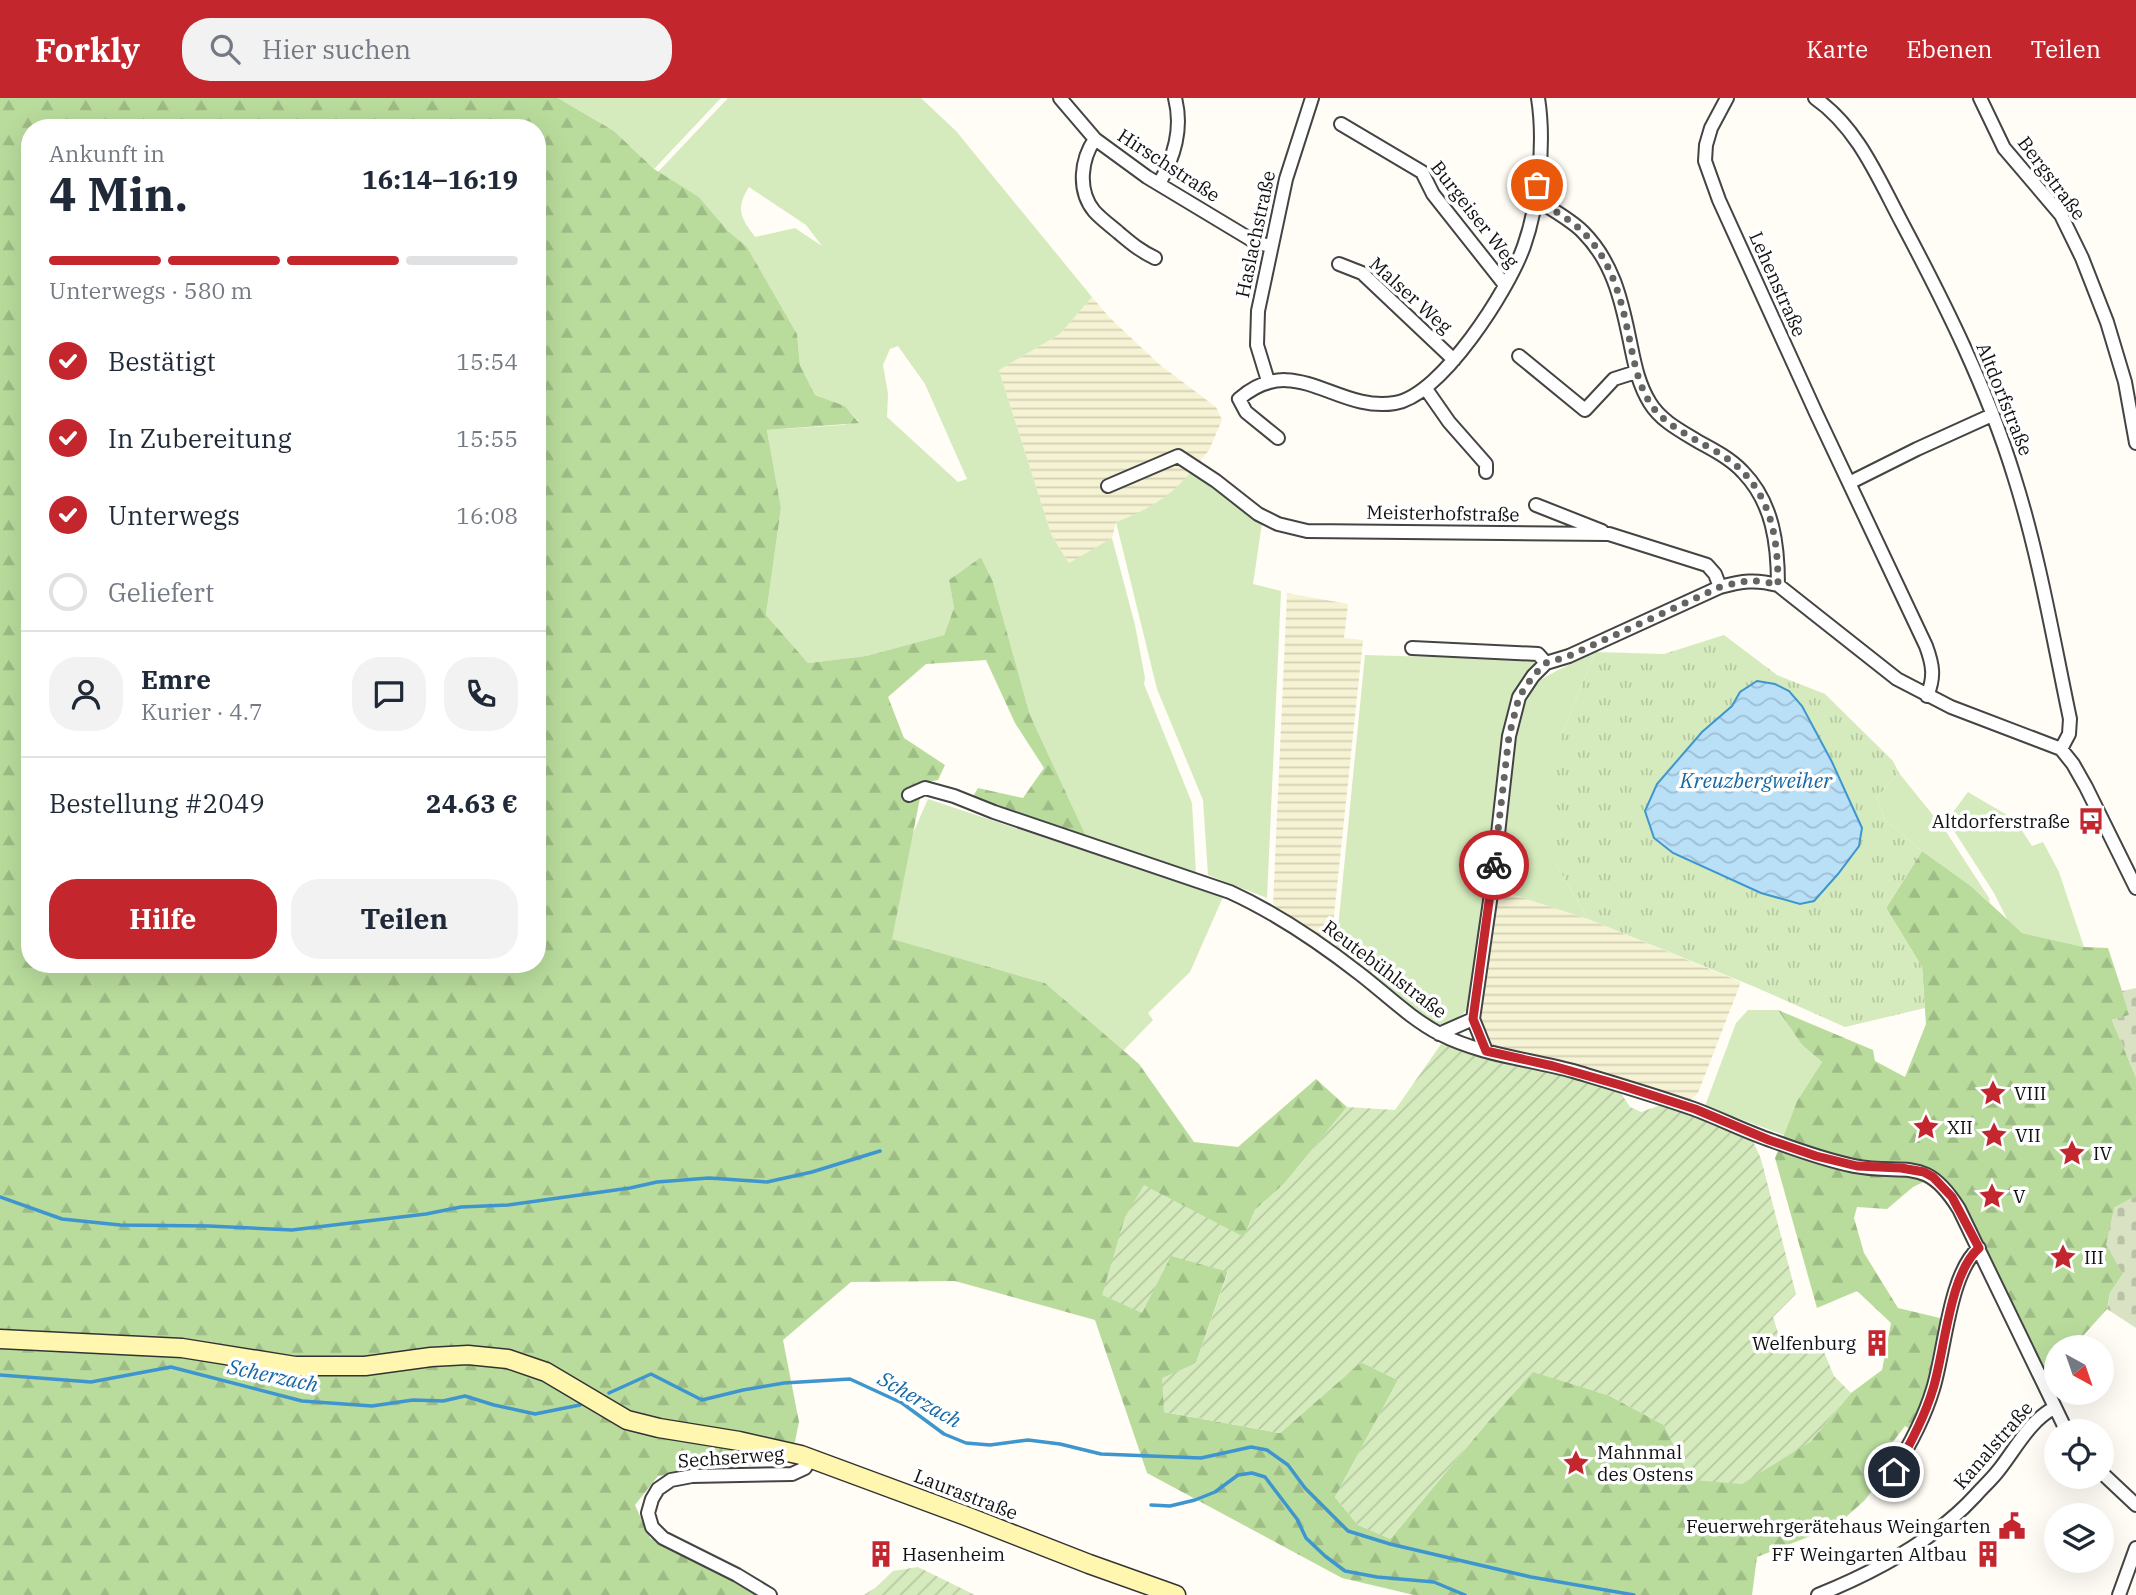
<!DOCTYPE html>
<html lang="de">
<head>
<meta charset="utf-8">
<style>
	body { margin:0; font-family:"IBM Plex Serif",serif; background:#f2f2f3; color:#1f2937; height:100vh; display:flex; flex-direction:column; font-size:26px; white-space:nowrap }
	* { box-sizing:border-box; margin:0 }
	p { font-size:23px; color:#747a83 }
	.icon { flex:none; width:38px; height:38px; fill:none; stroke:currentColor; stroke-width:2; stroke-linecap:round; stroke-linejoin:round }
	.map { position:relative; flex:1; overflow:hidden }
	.sheet { position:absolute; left:21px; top:21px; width:525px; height:854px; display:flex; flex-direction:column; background:#fff; border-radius:28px; box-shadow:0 7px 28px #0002 }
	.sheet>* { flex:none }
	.needle { width:46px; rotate:140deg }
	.controls { position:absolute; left:2044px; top:1237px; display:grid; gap:14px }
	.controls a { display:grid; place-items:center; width:70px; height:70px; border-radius:50%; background:#fff; box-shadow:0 7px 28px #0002; font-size:35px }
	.pin { position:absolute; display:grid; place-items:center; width:60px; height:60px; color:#fff; margin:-30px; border:4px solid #fff; border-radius:50%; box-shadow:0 2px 7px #0007 }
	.courier { position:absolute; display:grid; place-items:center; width:70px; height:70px; margin:-35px; border:5px solid #c4262e; border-radius:50%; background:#fff; color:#222; box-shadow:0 2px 9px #0007 }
	.overview em { font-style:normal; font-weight:700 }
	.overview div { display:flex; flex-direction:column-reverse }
	.overview { display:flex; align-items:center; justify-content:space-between; height:119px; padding:0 28px }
	h1 { font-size:46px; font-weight:700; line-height:52px }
	.bar { display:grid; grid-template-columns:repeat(4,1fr); gap:10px 7px; align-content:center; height:84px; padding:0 28px }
	.bar i { height:9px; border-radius:5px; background:#e0e1e3 }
	.bar .current { background:#c4262e }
	.bar p { grid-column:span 4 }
	.line { display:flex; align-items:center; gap:18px; padding:0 28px; border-top:2px solid #e0e1e3 }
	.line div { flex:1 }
	.round { display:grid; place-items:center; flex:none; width:74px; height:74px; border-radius:28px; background:#f2f2f3 }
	ol { padding:0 28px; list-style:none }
	li { display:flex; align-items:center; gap:21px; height:77px }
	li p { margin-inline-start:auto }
	li .icon { padding:7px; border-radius:50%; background:#c4262e; color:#fff; stroke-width:4 }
	li:last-child { color:#747a83 }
	li i { width:38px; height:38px; border:4px solid #e0e1e3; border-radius:50% }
	.button { display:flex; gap:14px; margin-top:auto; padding:14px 28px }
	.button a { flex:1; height:80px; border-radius:28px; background:#c4262e; color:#fff; font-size:28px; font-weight:700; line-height:80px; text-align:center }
	.button a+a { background:#f2f2f3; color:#1f2937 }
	header { display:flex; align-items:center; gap:42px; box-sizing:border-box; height:98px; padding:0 35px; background:#c4262e; color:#fff }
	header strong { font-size:33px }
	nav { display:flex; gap:38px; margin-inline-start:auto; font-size:24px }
	.search { width:490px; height:63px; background:#f2f2f3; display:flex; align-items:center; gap:18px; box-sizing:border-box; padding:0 24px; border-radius:28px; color:#747a83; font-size:26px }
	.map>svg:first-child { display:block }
	.farmland { fill:url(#farmland-rules) }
	.grass { fill:#d5ebbd; fill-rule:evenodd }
	.forest { fill:url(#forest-firs); fill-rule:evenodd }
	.cemetery { fill:url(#cemetery-stones) }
	.park { fill:url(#park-tufts) }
	.garden { fill:url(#garden-furrows) }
	.water { fill:url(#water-waves); stroke:#3f96cf; stroke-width:2 }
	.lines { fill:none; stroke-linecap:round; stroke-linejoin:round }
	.stream { stroke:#3f96cf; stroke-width:3.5 }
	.street-casing { stroke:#444; stroke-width:16 }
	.secondary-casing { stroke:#333; stroke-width:21 }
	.street { stroke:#fff; stroke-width:12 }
	.secondary { stroke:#fff6b0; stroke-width:18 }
	.done { stroke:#646461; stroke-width:7; stroke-dasharray:0 12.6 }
	.route { stroke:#c4262e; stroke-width:9 }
	.labels { text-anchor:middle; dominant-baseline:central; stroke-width:7; stroke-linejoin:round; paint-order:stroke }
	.street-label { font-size:19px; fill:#111; stroke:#fff }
	.poi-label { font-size:19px; fill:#111; stroke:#fff; text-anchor:start }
	.water-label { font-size:21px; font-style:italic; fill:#1768a6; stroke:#fff }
</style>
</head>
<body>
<header>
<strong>Forkly</strong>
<div class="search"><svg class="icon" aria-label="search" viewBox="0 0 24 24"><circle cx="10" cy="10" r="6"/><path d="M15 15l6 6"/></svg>Hier suchen</div>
<nav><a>Karte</a><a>Ebenen</a><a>Teilen</a></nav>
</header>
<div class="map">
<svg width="2136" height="1497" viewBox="0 0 2136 1497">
	<defs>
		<pattern id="farmland-rules" width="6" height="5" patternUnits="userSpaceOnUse" patternTransform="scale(1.75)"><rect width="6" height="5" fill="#f6f3d4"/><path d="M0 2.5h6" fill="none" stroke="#d2cfb5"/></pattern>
		<pattern id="forest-firs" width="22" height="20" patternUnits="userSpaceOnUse" patternTransform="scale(1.75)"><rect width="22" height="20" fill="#b9dc9c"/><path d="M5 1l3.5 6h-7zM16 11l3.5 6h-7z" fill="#9ebc85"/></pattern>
		<pattern id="cemetery-stones" width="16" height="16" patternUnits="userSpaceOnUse" patternTransform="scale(1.75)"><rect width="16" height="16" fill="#d9e3c4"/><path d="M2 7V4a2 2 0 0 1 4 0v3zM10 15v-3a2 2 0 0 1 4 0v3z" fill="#b9c2a7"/></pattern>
		<pattern id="park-tufts" width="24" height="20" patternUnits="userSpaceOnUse" patternTransform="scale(1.75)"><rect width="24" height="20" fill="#d5ebbd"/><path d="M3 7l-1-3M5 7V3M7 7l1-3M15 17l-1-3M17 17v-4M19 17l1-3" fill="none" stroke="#b6c8a1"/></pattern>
		<pattern id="garden-furrows" width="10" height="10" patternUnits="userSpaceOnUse" patternTransform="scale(1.75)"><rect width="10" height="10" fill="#d5ebbd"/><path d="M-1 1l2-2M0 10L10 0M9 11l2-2" fill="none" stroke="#b6c8a1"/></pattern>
		<pattern id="water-waves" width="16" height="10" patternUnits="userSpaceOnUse" patternTransform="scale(1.75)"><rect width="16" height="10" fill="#b9e0f7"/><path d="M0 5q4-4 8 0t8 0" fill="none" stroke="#9ebfd3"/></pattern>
	</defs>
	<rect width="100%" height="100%" fill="#fffdf5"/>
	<path class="farmland" d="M1092 199 1110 220 1160 267 1216 309 1222 322 1209 352 1177 391 1146 412 1116 424 1112 440 1070 466 1051 436 999 272 1060 236Z
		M1287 495 1348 506 1344 540 1363 542 1331 846 1273 807Z
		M1496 791 1588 821 1741 884 1698 995 1689 1003 1498 951 1485 941 1478 922Z"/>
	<path class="grass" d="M558 0H721L654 71 614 33Z
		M728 0H921L956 33 1092 199 1060 236 999 272 1051 436 1069 465 1112 440 1135 527 1145 580 1144 586 1192 705 1196 776 1087 740 1030 617 993 484 981 459 949 482 954 510 944 537 866 558 808 565 766 517 781 410 767 332 842 327 859 324 845 308 815 297 800 267 797 236 747 149 728 133 699 99 658 74ZM749 89 806 127 822 148 795 130 755 139C741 120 735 111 749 89ZM898 248 925 286 967 381 958 384 887 319 888 296 883 267 890 251Z
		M1191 374 1217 386 1262 425 1253 486 1281 493 1267 800 1208 777 1203 702 1157 591 1116 424C1147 412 1169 400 1191 374Z
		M1595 554 1562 636 1555 764 1588 821 1496 791C1501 755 1513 608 1534 587 1543 578 1582 561 1595 554Z
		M1365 557 1536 562 1521 588 1508 624 1468 911C1455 923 1447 929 1429 925L1336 850Z
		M1899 675 1945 732 1989 800 1990 805 1971 788 1922 753 1885 722 1877 699Z
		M1968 694 2007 717 2017 733 2021 731 2032 748 2043 744 2059 774 2084 849 2022 835 2008 823 1994 795 1947 722Z
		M928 701 1223 799 1190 874 1148 915 1153 922 1123 953 1045 885 891 841 910 742Z
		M1748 912H1778L1802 947 1822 964 1797 1003 1784 1037 1705 1008 1736 925Z"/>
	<path class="forest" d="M0 0H558L614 33 654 71 699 99 728 133 747 149 797 236 800 267 815 297 845 308 859 325 767 332 781 410 766 517 808 565 866 558 944 537 954 510 949 482 981 459 993 484 1030 617 1087 740 972 700 978 690 1023 700 1044 670 1015 625 986 562 926 566 888 599 904 640 945 667 938 682 923 685 892 841 1045 885 1139 966 1194 1044 1238 1049 1316 981 1347 1009 1284 1086 1255 1112 1244 1139 1171 1157 1228 1173 1196 1265 1164 1314 1280 1335 1361 1264 1398 1282 1335 1399 1358 1427 1391 1440 1486 1326 1533 1273 1610 1298 1664 1327 1691 1382 1810 1344 1851 1295 1882 1272 1891 1225 1857 1193 1817 1210 1775 1060 1797 1003 1822 964 1802 947 1778 912 1873 952 1875 963 1905 979 1926 926 1922 869 1886 810 1922 753 1971 788 2022 835 2084 849 2108 850 2130 917 2112 922 2136 979V1098L2114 1110 2123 1176 2110 1195 2107 1211 2073 1249 2056 1250V1263L2041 1275 1979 1150 1934 1079 1913 1089 1887 1111 1857 1109 1854 1120 1864 1155 1898 1210 1944 1221 1931 1282 1912 1332 1905 1328 1879 1362 1888 1370 1865 1402 1836 1428 1757 1459 1752 1497H1414L1342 1480 1147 1375 1095 1222 955 1183 851 1184 783 1242 799 1324 791 1363 658 1378 635 1407 650 1440 734 1481 759 1497H0ZM30 30H537V866H30Z"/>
	<path class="cemetery" d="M2136 890V979L2112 922 2129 917 2122 893Z
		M2136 1098V1230L2107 1211 2110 1195 2123 1176 2106 1147 2114 1110Z"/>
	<path class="park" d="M1724 537 1777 577 1825 596 1893 663 1899 675 1877 699 1885 722 1922 753 1886 810 1922 869 1925 910 1845 929 1755 889 1588 821 1555 764 1545 704 1562 636 1595 554 1664 556Z"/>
	<path class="garden" d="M1441 946 1619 992 1630 1009 1641 1014 1661 1007 1752 1041 1761 1061 1796 1196 1773 1219 1779 1238 1821 1247 1834 1278 1851 1295 1810 1344 1742 1386 1691 1382 1664 1327 1610 1298 1533 1274 1486 1326 1390 1441 1358 1427 1335 1399 1398 1282 1361 1264 1280 1335 1164 1314 1162 1280 1196 1265 1228 1174 1171 1158 1142 1215 1102 1197 1125 1119 1144 1087 1244 1139 1255 1112 1284 1086 1347 1009 1395 1012Z
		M918 1469 975 1497H864L875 1490 893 1473Z"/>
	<path class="water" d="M1757 583 1775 586 1789 593 1802 608 1832 664 1862 730 1859 748 1838 776 1814 803 1800 806 1761 795 1673 755 1654 740 1645 713 1657 686 1702 634 1732 608 1740 594Z"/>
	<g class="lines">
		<path class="stream" d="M0 1099 62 1121 120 1127 209 1128 292 1132 426 1116 461 1109 508 1107 630 1090 657 1084 709 1080 767 1084 812 1074 880 1053
			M0 1277 91 1284 171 1269 302 1303 372 1308 413 1302 443 1303 465 1298 494 1307 535 1316 580 1307
			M609 1295 651 1276 702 1302 743 1292 784 1285 850 1281 902 1305 944 1336 966 1345 990 1347 1028 1342 1060 1346 1101 1356 1201 1360 1251 1349 1267 1352 1288 1367 1305 1390 1348 1433 1390 1446 1531 1479 1634 1497
			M1151 1407 1170 1408 1195 1402 1215 1394 1238 1377 1252 1375 1265 1379 1297 1421 1306 1440 1325 1458 1345 1473 1377 1479 1434 1484 1465 1497"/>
		<defs>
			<path id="street" d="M1060 0 1095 41 1147 79 1255 144 1270 148
				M1727 0 1711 30 1706 47 1705 63 1719 102 1816 315 1926 548C1933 567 1935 579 1927 598
				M1815 0C1858 30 1878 80 1902 125 1945 206 1987 290 2014 378 2039 457 2053 540 2070 621L2069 636 2061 651
				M1980 0 2004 50 2061 117 2082 160 2107 224 2125 284 2136 345
				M1341 26 1422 74 1433 96 1505 187
				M1095 41C1081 61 1077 92 1094 113 1101 121 1111 128 1119 135 1131 145 1140 153 1155 160
				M1159 86C1174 59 1183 31 1175 0
				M1535 101C1551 111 1570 121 1583 134 1612 163 1621 200 1629 239 1634 262 1637 284 1650 305 1661 323 1681 333 1699 344 1714 352 1731 361 1743 374 1773 405 1778 446 1778 487
				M1339 166 1362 175 1454 262
				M1519 258 1585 312 1614 281 1636 274
				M1268 283 1257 247 1258 213 1286 81 1312 0
				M1426 291 1449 324 1486 366V374
				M1278 340 1246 314 1239 301C1295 252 1336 315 1395 305 1442 297 1509 191 1524 148 1539 105 1545 44 1538 0
				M1849 385 1917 351 1992 317
				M1108 388 1178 358 1216 383 1258 416 1278 426 1307 433 1609 436 1707 467 1715 476 1720 489
				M1536 407 1602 433
				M1412 550 1538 556 1546 565
				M909 697 925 690 954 698 994 714 1230 794C1278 816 1319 844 1360 876 1386 896 1411 921 1440 936 1481 957 1529 961 1573 973 1613 985 1654 997 1694 1011 1721 1021 1746 1034 1773 1043 1800 1053 1826 1062 1854 1068 1906 1078 1925 1056 1959 1111L2067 1334
				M1439 936 1473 921
				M1486 953 1473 921 1492 789 1509 638 1519 599 1533 578 1546 565 1569 558 1720 489C1742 483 1755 481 1778 487L1897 581 1951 609 2061 651 2073 666 2086 689 2136 790
				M1893 1374C1910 1347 1924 1321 1933 1291 1945 1253 1949 1175 1979 1150
				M2102 1375 2136 1407
				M770 1497 737 1477 663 1440 652 1429 648 1415 652 1401 658 1391 671 1382 692 1378 792 1376 805 1370 811 1360
				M1818 1497C1875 1474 1934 1443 1976 1397 1983 1389 1991 1382 1998 1373 2015 1352 2029 1323 2054 1310
				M2119 1497 2136 1450"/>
			<path id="secondary" d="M0 1241 182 1250 295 1268H365L431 1259 468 1257 508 1261 546 1274 627 1322 659 1330 739 1343 801 1357 966 1418 1089 1466 1176 1497"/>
		</defs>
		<use href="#street" class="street-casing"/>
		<use href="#secondary" class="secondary-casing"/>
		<use href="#street" class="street"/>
		<use href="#secondary" class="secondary"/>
	</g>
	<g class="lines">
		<path class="done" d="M1494 767 1509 638 1519 599 1533 578 1546 565 1569 558 1720 489C1742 483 1755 480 1778 487 1778 446 1773 405 1743 374 1731 361 1714 352 1699 344 1681 333 1661 323 1650 305 1637 284 1634 262 1629 239 1621 200 1612 163 1583 134 1570 121 1551 111 1535 101L1537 87"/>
		<path class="route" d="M1494 767 1473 921 1486 953 1553 968 1620 987 1695 1011 1769 1042 1816 1058 1857 1068 1901 1070 1924 1074 1933 1079 1952 1099 1979 1150C1949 1176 1945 1253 1933 1291 1924 1321 1910 1347 1894 1374"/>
	</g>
	<defs>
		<symbol id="bus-bare" viewBox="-9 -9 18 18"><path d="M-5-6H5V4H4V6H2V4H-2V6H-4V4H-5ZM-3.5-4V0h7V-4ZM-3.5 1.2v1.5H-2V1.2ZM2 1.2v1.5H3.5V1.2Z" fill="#c4262e" stroke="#fff" stroke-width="2.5" paint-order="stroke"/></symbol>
		<symbol id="sight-bare" viewBox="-9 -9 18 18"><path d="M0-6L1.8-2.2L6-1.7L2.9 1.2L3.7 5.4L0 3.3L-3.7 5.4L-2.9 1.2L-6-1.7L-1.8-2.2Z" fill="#c4262e" stroke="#fff" stroke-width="2.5" paint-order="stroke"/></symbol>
		<symbol id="building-bare" viewBox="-9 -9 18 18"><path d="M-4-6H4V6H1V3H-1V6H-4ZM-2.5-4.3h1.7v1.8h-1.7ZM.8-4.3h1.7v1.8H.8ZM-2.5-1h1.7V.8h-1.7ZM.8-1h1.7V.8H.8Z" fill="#c4262e" stroke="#fff" stroke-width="2.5" paint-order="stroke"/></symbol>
		<symbol id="civic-bare" viewBox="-9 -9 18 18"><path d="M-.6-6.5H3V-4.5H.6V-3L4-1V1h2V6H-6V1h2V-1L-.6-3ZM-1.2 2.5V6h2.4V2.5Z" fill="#c4262e" stroke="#fff" stroke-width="2.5" paint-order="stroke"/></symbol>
	</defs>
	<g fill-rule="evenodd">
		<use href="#bus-bare" x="2072" y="704" width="38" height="38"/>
		<use href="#sight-bare" x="1974" y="976" width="38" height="38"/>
		<use href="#sight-bare" x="1907" y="1010" width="38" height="38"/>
		<use href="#sight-bare" x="1975" y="1018" width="38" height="38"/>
		<use href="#sight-bare" x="2053" y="1036" width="38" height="38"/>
		<use href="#sight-bare" x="1973" y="1079" width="38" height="38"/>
		<use href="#sight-bare" x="2044" y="1140" width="38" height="38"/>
		<use href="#building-bare" x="1858" y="1226" width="38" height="38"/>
		<use href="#sight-bare" x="1557" y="1346" width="38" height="38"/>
		<use href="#civic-bare" x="1993" y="1409" width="38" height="38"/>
		<use href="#building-bare" x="862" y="1437" width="38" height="38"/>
		<use href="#building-bare" x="1969" y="1437" width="38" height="38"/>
	</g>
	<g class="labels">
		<g class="street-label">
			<text transform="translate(1169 67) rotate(33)">Hirschstraße</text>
			<text transform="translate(2052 80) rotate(53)">Bergstraße</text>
			<text transform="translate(1475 116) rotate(52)">Burgeiser Weg</text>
			<text transform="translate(1255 136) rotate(-78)">Haslachstraße</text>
			<text transform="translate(1778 186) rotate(66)">Lehenstraße</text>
			<text transform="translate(1411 197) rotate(42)">Malser Weg</text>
			<text transform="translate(2005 301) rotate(68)">Altdorfstraße</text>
			<text transform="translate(1443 415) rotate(1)">Meisterhofstraße</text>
			<text transform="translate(1385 871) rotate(37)">Reutebühlstraße</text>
			<text transform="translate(1993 1347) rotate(-49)">Kanalstraße</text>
			<text transform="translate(731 1359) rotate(-4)">Sechserweg</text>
			<text transform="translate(966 1396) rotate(21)">Laurastraße</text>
		</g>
		<g class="poi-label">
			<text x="2070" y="723" text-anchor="end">Altdorferstraße</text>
			<text x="2014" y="995">VIII</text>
			<text x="1947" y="1029">XII</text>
			<text x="2015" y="1037">VII</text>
			<text x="2093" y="1055">IV</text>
			<text x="2013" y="1098">V</text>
			<text x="2084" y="1159">III</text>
			<text x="1856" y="1245" text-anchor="end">Welfenburg</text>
			<text x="1597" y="1354">Mahnmal<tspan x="1597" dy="22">des Ostens</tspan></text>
			<text x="1991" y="1428" text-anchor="end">Feuerwehrgerätehaus Weingarten</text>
			<text x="902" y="1456">Hasenheim</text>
			<text x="1967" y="1456" text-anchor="end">FF Weingarten Altbau</text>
		</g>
		<g class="water-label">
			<text x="1756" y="682">Kreuzbergweiher</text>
			<text transform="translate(273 1277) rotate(12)">Scherzach</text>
			<text transform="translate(920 1301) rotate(30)">Scherzach</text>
		</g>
	</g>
</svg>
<div class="controls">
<a><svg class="needle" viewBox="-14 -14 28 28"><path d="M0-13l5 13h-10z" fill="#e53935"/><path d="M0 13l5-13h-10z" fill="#747a83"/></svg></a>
<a><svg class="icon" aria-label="locate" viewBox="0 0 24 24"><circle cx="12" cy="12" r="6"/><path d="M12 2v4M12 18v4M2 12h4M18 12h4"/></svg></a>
<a><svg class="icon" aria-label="layers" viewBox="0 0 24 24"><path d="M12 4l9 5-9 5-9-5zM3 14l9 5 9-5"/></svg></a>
</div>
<div class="pin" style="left:1537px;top:87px;background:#ea580c"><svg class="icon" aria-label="bag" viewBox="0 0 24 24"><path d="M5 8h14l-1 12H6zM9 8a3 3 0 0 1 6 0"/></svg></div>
<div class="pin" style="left:1894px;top:1374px;background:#1f2937"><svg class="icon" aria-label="home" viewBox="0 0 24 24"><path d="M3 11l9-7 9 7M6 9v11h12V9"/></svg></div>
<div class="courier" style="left:1494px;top:767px"><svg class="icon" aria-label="bike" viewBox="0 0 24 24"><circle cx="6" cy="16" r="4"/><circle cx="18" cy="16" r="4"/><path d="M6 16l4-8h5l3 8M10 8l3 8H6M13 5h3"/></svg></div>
<section class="sheet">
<div class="overview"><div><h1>4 Min.</h1><p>Ankunft in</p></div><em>16:14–16:19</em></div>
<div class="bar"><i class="current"></i><i class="current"></i><i class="current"></i><i></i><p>Unterwegs · 580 m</p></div>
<ol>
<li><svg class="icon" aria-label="check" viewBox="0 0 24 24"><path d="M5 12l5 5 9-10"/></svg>Bestätigt<p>15:54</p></li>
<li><svg class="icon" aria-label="check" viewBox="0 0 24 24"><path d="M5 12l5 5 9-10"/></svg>In Zubereitung<p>15:55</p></li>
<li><svg class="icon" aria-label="check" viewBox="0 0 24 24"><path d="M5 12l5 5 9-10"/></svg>Unterwegs<p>16:08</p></li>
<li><i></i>Geliefert</li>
</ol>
<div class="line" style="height:126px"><a class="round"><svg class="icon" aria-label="person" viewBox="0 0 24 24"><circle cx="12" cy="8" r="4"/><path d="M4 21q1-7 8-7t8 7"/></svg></a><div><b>Emre</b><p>Kurier · 4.7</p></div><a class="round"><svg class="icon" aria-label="chat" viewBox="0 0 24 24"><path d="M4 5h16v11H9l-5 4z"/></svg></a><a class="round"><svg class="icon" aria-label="phone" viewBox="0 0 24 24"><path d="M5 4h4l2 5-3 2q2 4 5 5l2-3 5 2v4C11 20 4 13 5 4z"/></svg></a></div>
<div class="line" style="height:91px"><div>Bestellung #2049</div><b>24.63 €</b></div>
<div class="button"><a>Hilfe</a><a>Teilen</a></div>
</section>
</div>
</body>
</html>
